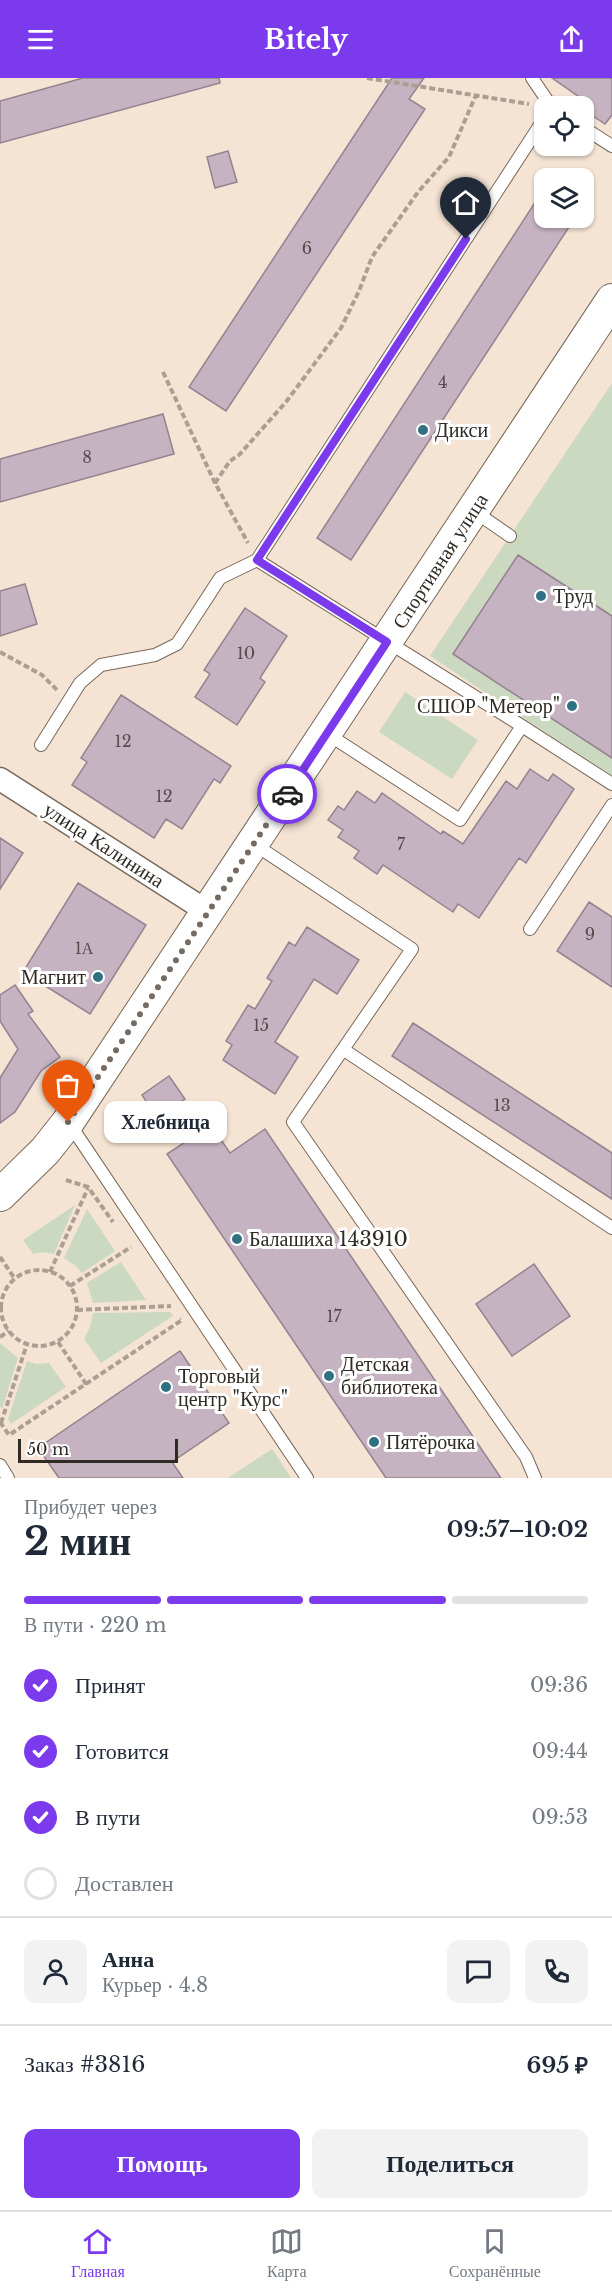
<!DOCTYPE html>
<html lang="ru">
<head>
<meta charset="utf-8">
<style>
	body { margin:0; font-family:"Libre Baskerville",serif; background:#f2f2f3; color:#1f2937; height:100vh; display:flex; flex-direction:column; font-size:22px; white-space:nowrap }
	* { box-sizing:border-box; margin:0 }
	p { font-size:20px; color:#747a83 }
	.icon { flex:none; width:33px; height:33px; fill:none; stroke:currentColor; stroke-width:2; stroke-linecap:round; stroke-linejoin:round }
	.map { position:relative; height:1400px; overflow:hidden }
	.side { display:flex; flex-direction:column; background:#fff; flex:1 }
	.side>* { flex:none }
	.controls { position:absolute; left:534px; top:18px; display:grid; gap:12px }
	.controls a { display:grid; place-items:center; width:60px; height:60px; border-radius:12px; background:#fff; box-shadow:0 2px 4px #0004; font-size:30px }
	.scale { position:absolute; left:18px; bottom:15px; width:160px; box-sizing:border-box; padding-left:6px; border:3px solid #302a24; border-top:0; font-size:16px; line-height:21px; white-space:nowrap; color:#302a24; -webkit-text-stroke:4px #fff; paint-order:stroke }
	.pin { position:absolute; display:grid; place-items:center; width:51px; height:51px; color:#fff; margin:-62px -26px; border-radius:50% 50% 50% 0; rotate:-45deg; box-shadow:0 0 6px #0007 }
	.pin .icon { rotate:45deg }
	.courier { position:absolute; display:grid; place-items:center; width:60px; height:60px; margin:-30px; border:4px solid #7c3aed; border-radius:50%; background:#fff; color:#222; box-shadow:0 2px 8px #0007 }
	.bubble { position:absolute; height:42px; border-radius:12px; background:#fff; box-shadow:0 2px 4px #0004; font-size:20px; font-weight:700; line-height:42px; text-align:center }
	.overview em { font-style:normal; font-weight:700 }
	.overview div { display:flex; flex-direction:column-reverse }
	.overview { display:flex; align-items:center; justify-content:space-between; height:102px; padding:0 24px }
	h1 { font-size:39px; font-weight:700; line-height:45px }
	.bar { display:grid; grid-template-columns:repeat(4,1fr); gap:9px 6px; align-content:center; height:72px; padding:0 24px }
	.bar i { height:8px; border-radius:4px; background:#e0e1e3 }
	.bar .selected { background:#7c3aed }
	.bar p { grid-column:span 4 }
	.line { display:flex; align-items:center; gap:15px; padding:0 24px; border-top:2px solid #e0e1e3 }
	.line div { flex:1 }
	.round { display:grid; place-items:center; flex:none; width:63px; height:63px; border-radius:12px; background:#f2f2f3 }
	ol { padding:0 24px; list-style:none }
	li { display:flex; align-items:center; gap:18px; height:66px }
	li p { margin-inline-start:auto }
	li .icon { padding:6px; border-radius:50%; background:#7c3aed; color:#fff; stroke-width:4 }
	li:last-child { color:#747a83 }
	li i { width:33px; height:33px; border:3px solid #e0e1e3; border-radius:50% }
	.cta { display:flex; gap:12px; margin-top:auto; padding:12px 24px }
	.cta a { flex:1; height:69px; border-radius:12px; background:#7c3aed; color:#fff; font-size:24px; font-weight:700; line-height:69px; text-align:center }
	.cta a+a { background:#f2f2f3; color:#1f2937 }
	header { display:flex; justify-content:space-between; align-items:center; height:78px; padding:0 24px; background:#7c3aed; color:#fff; font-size:27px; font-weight:700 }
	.tabs { display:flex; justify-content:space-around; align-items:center; height:84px; border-top:2px solid #e0e1e3; background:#fff; font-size:16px; color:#747a83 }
	.tabs a { display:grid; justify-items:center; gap:3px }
	.tabs .selected { color:#7c3aed }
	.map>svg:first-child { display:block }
	.green { fill:#cad9bf }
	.building { fill:#c5b3c1; stroke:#948290; stroke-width:1.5 }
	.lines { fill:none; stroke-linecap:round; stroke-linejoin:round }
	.service-casing { stroke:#78695b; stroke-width:14 }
	.minor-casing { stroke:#78695b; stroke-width:25 }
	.secondary-casing { stroke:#78695b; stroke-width:34 }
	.path { stroke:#ac9f92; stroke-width:4; stroke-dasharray:6 3; stroke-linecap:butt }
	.service { stroke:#fff; stroke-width:12 }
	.minor { stroke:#fff; stroke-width:22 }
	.secondary { stroke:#fff; stroke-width:32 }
	.done { stroke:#756b62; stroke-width:6; stroke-dasharray:0 10.8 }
	.route { stroke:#7c3aed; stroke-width:8 }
	.poi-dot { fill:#2f7083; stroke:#fff; stroke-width:2 }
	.labels { text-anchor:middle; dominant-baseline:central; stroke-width:6; stroke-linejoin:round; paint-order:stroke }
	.number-label { font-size:16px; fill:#554c4b }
	.poi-label { font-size:20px; fill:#302a24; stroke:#fff; text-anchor:start }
	.street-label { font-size:20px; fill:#302a24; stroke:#fff }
</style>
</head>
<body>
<header><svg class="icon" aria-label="menu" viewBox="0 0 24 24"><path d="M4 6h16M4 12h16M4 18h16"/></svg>Bitely<svg class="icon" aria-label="share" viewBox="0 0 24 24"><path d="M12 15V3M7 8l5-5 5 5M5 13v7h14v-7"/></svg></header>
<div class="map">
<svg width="612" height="1400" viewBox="0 0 612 1400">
	<rect width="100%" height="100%" fill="#f5e4d4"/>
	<path class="green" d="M612 305V698L430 578Z
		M405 614 478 662 452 701 379 654Z
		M75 1127 54 1176 43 1174 33 1176 23 1162Z
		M87 1131 115 1173 82 1195 76 1188 64 1180Z
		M121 1184 146 1222 93 1225 87 1205Z
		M170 1234 173 1238 101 1285 84 1261 90 1249 93 1235Z
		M0 1265 18 1280 2 1331 0 1328Z
		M27 1283 36 1286 49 1285 66 1309 11 1346 8 1341Z
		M272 1371 291 1400H228Z"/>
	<path class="building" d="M83 0H219L220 5 0 65V23Z
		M392 0H424L409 21 425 31 226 333 189 309Z
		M552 0H612V37L605 46 584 32V28H578L582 21Z
		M228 73 237 104 215 110 207 79Z
		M534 126 544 133V140H555L569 149 351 482 317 460Z
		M163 336 174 376 0 424V381Z
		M518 477 612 538V680L453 576Z
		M25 506 37 546 0 558V513Z
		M245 530 287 558 260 600 265 604 237 647 195 619 210 596 204 592Z
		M121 617 231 688 220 705 214 701 182 751 166 741 154 760 72 707 87 684 81 680Z
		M530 691 548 703 553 696 574 711 526 785 519 780 479 840 458 826 453 834 383 787 377 796 354 780 359 773 338 759 343 752 328 742 338 728 344 732 357 713 375 725 382 715 441 756 443 753 463 766 506 703 517 711Z
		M0 760 23 775 0 811Z
		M78 805 146 847 90 936 23 894Z
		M589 824 612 839V909L557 873Z
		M307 849 359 882 337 916 314 901 275 964 298 979 275 1016 223 982 232 967 226 963 248 927 255 931 272 903 267 900 289 864 295 868Z
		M15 907 33 933 28 936 60 979 41 993 15 1034 0 1045V1000L18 971 0 943V917Z
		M413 945 612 1075V1121L392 978Z
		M169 998 185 1021 157 1040 142 1017Z
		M211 1047 230 1075 265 1051 501 1400H386L167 1076Z
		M534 1186 570 1238 512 1278 476 1226Z
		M180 1273 229 1345 172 1384 183 1400H59L38 1370Z"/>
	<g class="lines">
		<defs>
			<path id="service" d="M532 0 551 28
				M584 50 612 68
				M474 433 510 458
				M257 482 544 41
				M522 648 612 706
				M41 667 80 605 101 587 155 577 177 566 220 500 257 482 522 648 460 742 326 655
				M254 766 412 871 293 1044 526 1379 535 1400
				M530 851 612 727
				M344 972 612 1150
				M69 1045 307 1400
				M0 1387 8 1400"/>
			<path id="minor" d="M0 701 208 834"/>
			<path id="secondary" d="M0 1117 45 1073 68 1044 612 222"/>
		</defs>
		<use href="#service" class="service-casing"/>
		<use href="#minor" class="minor-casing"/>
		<use href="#secondary" class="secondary-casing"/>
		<path class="path" d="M367 0 529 26
			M163 294 215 405 248 465
			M215 405 230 383 239 377 286 324 341 250 359 213 372 179 418 114 449 79 476 17
			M0 574 42 597 57 612
			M66 1102 88 1109 113 1144
			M0 1179 15 1201
			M1 1230a38 38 0 1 1 76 0a38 38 0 1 1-76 0Z
			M50 1194 88 1110
			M70 1208 131 1169
			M77 1232 171 1228
			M0 1259 9 1253
			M58 1264 86 1306
			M0 1344 9 1357 182 1242 180 1241
			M1 1345 27 1266"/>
		<use href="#service" class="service"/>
		<use href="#minor" class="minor"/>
		<use href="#secondary" class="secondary"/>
	</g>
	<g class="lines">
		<path class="done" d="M68 1044 287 716"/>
		<path class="route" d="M287 716 387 564 257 482 466 161"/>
	</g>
	<g class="poi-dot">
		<circle cx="423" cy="352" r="6"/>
		<circle cx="541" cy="518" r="6"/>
		<circle cx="572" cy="628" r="6"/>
		<circle cx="98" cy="899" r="6"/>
		<circle cx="237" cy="1161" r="6"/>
		<circle cx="329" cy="1298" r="6"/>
		<circle cx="166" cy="1309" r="6"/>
		<circle cx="374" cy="1364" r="6"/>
	</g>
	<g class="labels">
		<g class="number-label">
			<text x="307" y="170">6</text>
			<text x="443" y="304">4</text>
			<text x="87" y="379">8</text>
			<text x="246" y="575">10</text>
			<text x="123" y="663">12</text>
			<text x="164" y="718">12</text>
			<text x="401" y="766">7</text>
			<text x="590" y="856">9</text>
			<text x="84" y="870">1А</text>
			<text x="261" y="947">15</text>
			<text x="502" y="1027">13</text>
			<text x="334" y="1238">17</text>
		</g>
		<g class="poi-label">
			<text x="435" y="352">Дикси</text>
			<text x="553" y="518">Труд</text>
			<text x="560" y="628" text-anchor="end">СШОР "Метеор"</text>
			<text x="86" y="899" text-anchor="end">Магнит</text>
			<text x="249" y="1161">Балашиха 143910</text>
			<text x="341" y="1286">Детская<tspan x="341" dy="23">библиотека</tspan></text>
			<text x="178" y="1298">Торговый<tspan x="178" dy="23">центр "Курс"</tspan></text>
			<text x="386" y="1364">Пятёрочка</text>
		</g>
		<g class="street-label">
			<text transform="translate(440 483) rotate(-57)">Спортивная улица</text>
			<text transform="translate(104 767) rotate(33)">улица Калинина</text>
		</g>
	</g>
</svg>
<div class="controls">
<a><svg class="icon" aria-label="locate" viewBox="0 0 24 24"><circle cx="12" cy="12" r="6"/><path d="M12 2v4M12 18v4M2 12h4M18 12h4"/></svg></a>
<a><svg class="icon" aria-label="layers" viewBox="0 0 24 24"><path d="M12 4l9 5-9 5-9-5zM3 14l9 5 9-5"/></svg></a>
</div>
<div class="scale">50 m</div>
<div class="pin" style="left:68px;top:1044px;background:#ea580c"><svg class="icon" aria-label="bag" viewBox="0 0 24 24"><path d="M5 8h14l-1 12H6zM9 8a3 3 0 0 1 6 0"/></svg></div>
<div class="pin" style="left:466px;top:161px;background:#1f2937"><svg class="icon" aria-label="home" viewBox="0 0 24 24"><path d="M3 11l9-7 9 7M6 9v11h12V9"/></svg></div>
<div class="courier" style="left:287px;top:716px"><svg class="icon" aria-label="car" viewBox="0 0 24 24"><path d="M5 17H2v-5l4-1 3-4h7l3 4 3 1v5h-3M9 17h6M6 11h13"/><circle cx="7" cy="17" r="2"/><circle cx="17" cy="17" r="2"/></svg></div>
<div class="bubble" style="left:104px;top:1023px;width:123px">Хлебница</div>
</div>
<section class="side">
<div class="overview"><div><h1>2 мин</h1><p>Прибудет через</p></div><em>09:57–10:02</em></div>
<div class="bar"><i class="selected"></i><i class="selected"></i><i class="selected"></i><i></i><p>В пути · 220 m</p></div>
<ol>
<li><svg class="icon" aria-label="check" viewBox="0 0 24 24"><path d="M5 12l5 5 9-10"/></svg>Принят<p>09:36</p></li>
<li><svg class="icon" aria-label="check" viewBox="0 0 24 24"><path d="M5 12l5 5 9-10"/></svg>Готовится<p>09:44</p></li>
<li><svg class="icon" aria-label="check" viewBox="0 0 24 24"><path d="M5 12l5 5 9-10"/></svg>В пути<p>09:53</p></li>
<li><i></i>Доставлен</li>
</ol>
<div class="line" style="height:108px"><a class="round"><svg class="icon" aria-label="person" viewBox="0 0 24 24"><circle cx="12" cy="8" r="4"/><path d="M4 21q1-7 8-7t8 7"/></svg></a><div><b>Анна</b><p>Курьер · 4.8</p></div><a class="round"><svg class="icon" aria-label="chat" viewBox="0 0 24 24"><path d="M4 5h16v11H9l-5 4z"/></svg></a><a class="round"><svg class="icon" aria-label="phone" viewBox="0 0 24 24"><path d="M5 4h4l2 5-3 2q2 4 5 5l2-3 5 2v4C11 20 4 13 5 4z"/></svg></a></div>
<div class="line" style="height:78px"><div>Заказ #3816</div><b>695 ₽</b></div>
<div class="cta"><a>Помощь</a><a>Поделиться</a></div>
</section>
<nav class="tabs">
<a class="selected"><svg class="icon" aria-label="home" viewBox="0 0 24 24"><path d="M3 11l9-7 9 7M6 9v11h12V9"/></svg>Главная</a>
<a><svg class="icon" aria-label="map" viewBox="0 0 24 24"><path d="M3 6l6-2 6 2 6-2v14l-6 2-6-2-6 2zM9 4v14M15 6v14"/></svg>Карта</a>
<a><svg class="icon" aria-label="saved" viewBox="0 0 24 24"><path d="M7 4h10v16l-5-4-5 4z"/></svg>Сохранённые</a>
</nav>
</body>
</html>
